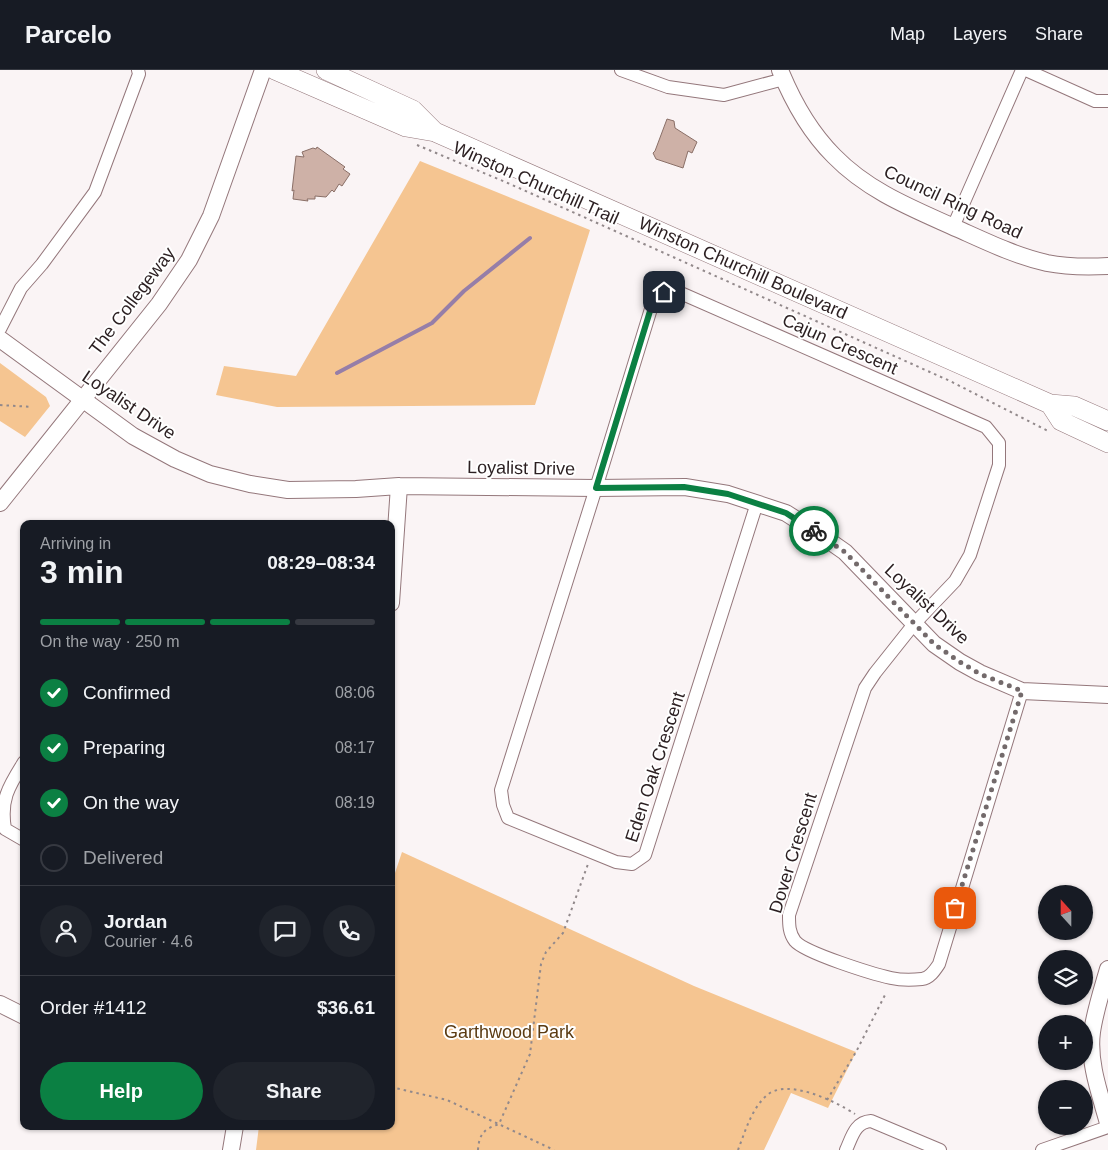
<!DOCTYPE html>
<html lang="en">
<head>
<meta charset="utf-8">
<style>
	body { margin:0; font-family:Arial,sans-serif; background:#20242c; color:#f1f3f6; height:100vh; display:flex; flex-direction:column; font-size:19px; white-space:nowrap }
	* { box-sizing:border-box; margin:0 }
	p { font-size:16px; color:#9ea1a6 }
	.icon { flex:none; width:28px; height:28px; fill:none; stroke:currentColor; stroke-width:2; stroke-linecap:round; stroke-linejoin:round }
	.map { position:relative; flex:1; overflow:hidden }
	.sheet { position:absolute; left:20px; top:450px; width:375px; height:610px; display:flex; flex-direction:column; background:#171b24; border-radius:10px; box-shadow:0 1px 4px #0004 }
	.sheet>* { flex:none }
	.needle { width:32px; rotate:339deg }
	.tools { position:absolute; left:1038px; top:815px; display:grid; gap:10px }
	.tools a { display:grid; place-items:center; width:55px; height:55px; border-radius:50%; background:#171b24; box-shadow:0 1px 4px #0004; font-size:25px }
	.pin { position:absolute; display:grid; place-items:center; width:42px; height:42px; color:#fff; margin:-21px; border-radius:10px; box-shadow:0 2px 8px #0006 }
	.courier { position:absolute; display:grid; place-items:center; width:50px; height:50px; margin:-25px; border:4px solid #0b8043; border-radius:50%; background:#fff; color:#222; box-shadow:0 1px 6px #0007 }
	.summary em { font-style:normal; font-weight:700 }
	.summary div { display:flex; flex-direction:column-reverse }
	.summary { display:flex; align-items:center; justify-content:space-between; height:85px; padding:0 20px }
	h1 { font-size:32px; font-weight:700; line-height:38px }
	.bar { display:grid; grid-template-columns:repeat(4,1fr); gap:8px 5px; align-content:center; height:60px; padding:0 20px }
	.bar i { height:6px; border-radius:4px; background:#363941 }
	.bar .on { background:#0b8043 }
	.bar p { grid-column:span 4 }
	.line { display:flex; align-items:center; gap:12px; padding:0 20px; border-top:1px solid #363941 }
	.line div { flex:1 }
	.round { display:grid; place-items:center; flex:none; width:52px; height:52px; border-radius:26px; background:#20242c }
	ol { padding:0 20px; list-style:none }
	li { display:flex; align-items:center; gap:15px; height:55px }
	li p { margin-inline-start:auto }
	li .icon { padding:5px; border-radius:50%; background:#0b8043; color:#fff; stroke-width:4 }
	li:last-child { color:#9ea1a6 }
	li i { width:28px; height:28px; border:2px solid #363941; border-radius:50% }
	.cta { display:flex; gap:10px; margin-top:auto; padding:10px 20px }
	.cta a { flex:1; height:58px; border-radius:30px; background:#0b8043; color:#fff; font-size:20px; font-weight:700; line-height:58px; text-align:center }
	.cta a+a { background:#20242c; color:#f1f3f6 }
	header { display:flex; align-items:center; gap:30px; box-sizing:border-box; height:70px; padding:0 25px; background:#171b24; border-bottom:1px solid #363941 }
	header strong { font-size:24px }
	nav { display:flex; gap:28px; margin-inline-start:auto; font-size:18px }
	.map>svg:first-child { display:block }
	.green { fill:#f5c591 }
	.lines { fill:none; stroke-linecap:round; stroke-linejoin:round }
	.stream { stroke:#967ea8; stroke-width:4 }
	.building { fill:#ceb1a7; stroke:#8a6f67 }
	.minor-casing { stroke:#94777b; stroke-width:14 }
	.tertiary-casing { stroke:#94777b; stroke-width:18 }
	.secondary-casing { stroke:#94777b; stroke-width:20 }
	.path { stroke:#92898b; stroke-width:2; stroke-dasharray:2.5 4; stroke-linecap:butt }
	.minor { stroke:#fff; stroke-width:12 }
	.tertiary { stroke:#fff; stroke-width:16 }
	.secondary { stroke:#fff; stroke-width:19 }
	.done { stroke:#736a6b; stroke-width:5; stroke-dasharray:0 9 }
	.route { stroke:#0b8043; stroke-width:6 }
	.labels { text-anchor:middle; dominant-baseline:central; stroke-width:4; stroke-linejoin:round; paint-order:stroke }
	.street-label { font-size:18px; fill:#2b1f21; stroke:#fff }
	.park-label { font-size:18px; fill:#5b3b12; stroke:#fff }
</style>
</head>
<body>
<header>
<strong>Parcelo</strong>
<nav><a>Map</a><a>Layers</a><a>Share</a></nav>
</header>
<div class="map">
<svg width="1108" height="1080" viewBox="0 0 1108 1080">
	<rect width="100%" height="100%" fill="#faf4f5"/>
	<path class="green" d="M420 91 590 160 535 335 277 337 216 325 224 296 296 306Z
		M0 293 46 327 50 336 25 367 0 351Z
		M402 782 694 916 856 982 828 1038 791 1023 764 1080H256L259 1056H391V815Z"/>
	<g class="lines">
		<path class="stream" d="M337 303 432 253 464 221 530 168"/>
	</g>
	<path class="building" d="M667 49 674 51 675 58 697 72 692 83 688 81 683 98 656 89 653 83 655 81Z
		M317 77 345 97 343 99 350 104 342 116 339 114 334 122 332 120 326 127 315 126V129H307L308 131 293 129 294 120 292 121 296 86 304 87 302 82 313 78 316 79Z"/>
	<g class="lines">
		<defs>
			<path id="minor" d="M621 0 668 17 724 25 784 9
				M1026 0 1095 31H1108
				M953 157 1022 0
				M0 259 21 218 42 194 95 122 139 4 138 0
				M757 433 645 785 632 794 616 792 508 748 503 735 501 720 596 418 654 229 664 222 676 221 986 357 999 373V395L970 485 955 511 914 554 875 603 865 618 789 845C789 855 789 863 795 871 805 883 873 904 891 908 900 910 913 910 922 909 930 908 935 900 939 894L1022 621
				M24 692C9 716 0 729 5 759L24 770
				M846 1080C852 1067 855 1052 871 1051L940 1080
				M1042 1080 1108 1057"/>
			<path id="tertiary" d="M780 0C793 32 809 61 834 86 869 122 914 139 958 159 987 172 1016 186 1047 193 1067 197 1088 197 1108 196
				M0 269 133 366 175 389 210 404 250 414 288 420 356 419 399 416 596 418 685 417 728 424 786 443 825 468 845 482 934 574 960 592 980 603 1022 621 1108 625
				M0 433 159 234 189 190 211 146 263 0
				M391 533 399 416
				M1108 899C1102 920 1095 941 1092 962 1088 992 1100 1024 1108 1053
				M0 934 24 946
				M231 1080 235 1056"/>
			<path id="secondary" d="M275 0 406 57 435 62 1050 334 1074 336 1108 351
				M326 0 413 40 435 62
				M1050 334 1061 351 1108 373"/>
		</defs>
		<use href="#minor" class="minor-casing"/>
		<use href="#tertiary" class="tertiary-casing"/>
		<use href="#secondary" class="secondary-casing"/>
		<path class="path" d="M417 75 510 114 950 311 1050 362
			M0 335 32 337
			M391 1017 447 1030 554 1080
			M827 1030 856 982 886 923
			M478 1080C479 1064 484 1059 499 1054L530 984 541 894 546 882 563 863 588 794
			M738 1080C745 1062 751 1040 766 1026 786 1007 835 1031 855 1044"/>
		<use href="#minor" class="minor"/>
		<use href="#tertiary" class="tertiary"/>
		<use href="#secondary" class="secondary"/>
	</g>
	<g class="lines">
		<path class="done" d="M814 461 845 482 934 574 960 592 980 604 1022 621 955 838"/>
		<path class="route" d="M664 222 654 228 596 418 684 417 728 424 786 443 814 461"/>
	</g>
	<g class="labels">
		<g class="street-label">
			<text transform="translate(536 113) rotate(24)">Winston Churchill Trail</text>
			<text transform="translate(953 132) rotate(25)">Council Ring Road</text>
			<text transform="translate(743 198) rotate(24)">Winston Churchill Boulevard</text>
			<text transform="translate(132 231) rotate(-53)">The Collegeway</text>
			<text transform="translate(840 274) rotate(24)">Cajun Crescent</text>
			<text transform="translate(129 335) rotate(34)">Loyalist Drive</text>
			<text transform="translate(521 398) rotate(1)">Loyalist Drive</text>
			<text transform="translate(927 534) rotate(43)">Loyalist Drive</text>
			<text transform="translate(655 697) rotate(-72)">Eden Oak Crescent</text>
			<text transform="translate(793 783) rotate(-73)">Dover Crescent</text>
		</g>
		<g class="park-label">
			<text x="509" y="962">Garthwood Park</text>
		</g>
	</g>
</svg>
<div class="tools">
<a><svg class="needle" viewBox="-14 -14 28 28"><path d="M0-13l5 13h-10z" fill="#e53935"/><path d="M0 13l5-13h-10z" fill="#9ea1a6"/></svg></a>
<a><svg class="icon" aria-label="layers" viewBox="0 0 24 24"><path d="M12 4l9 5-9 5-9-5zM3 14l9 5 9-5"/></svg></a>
<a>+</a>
<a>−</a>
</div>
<div class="pin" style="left:955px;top:838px;background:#ea580c"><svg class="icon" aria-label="bag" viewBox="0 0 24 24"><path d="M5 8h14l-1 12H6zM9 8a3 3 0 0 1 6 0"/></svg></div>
<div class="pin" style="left:664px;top:222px;background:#1f2937"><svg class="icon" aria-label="home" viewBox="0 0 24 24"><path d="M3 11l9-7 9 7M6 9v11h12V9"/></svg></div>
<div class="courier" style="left:814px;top:461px"><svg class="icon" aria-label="bike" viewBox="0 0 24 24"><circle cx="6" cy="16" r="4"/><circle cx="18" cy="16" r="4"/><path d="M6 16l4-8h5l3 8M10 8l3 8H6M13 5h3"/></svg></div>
<section class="sheet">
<div class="summary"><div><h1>3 min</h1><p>Arriving in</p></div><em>08:29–08:34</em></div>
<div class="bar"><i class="on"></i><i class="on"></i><i class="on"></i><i></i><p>On the way · 250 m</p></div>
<ol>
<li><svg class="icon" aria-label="check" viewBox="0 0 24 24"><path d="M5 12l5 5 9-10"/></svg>Confirmed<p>08:06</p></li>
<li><svg class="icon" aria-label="check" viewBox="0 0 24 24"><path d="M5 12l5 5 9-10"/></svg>Preparing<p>08:17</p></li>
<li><svg class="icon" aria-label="check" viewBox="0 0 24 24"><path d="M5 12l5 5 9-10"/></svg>On the way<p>08:19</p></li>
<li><i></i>Delivered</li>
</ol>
<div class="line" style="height:90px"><a class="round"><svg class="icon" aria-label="person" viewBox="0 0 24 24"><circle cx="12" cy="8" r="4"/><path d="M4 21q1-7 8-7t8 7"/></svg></a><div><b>Jordan</b><p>Courier · 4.6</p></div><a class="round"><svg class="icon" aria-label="chat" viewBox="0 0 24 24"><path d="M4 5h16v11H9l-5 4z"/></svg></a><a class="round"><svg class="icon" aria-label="phone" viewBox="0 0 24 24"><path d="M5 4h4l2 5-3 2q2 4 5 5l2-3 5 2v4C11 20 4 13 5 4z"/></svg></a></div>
<div class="line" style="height:65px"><div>Order #1412</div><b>$36.61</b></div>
<div class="cta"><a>Help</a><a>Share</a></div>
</section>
</div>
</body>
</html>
